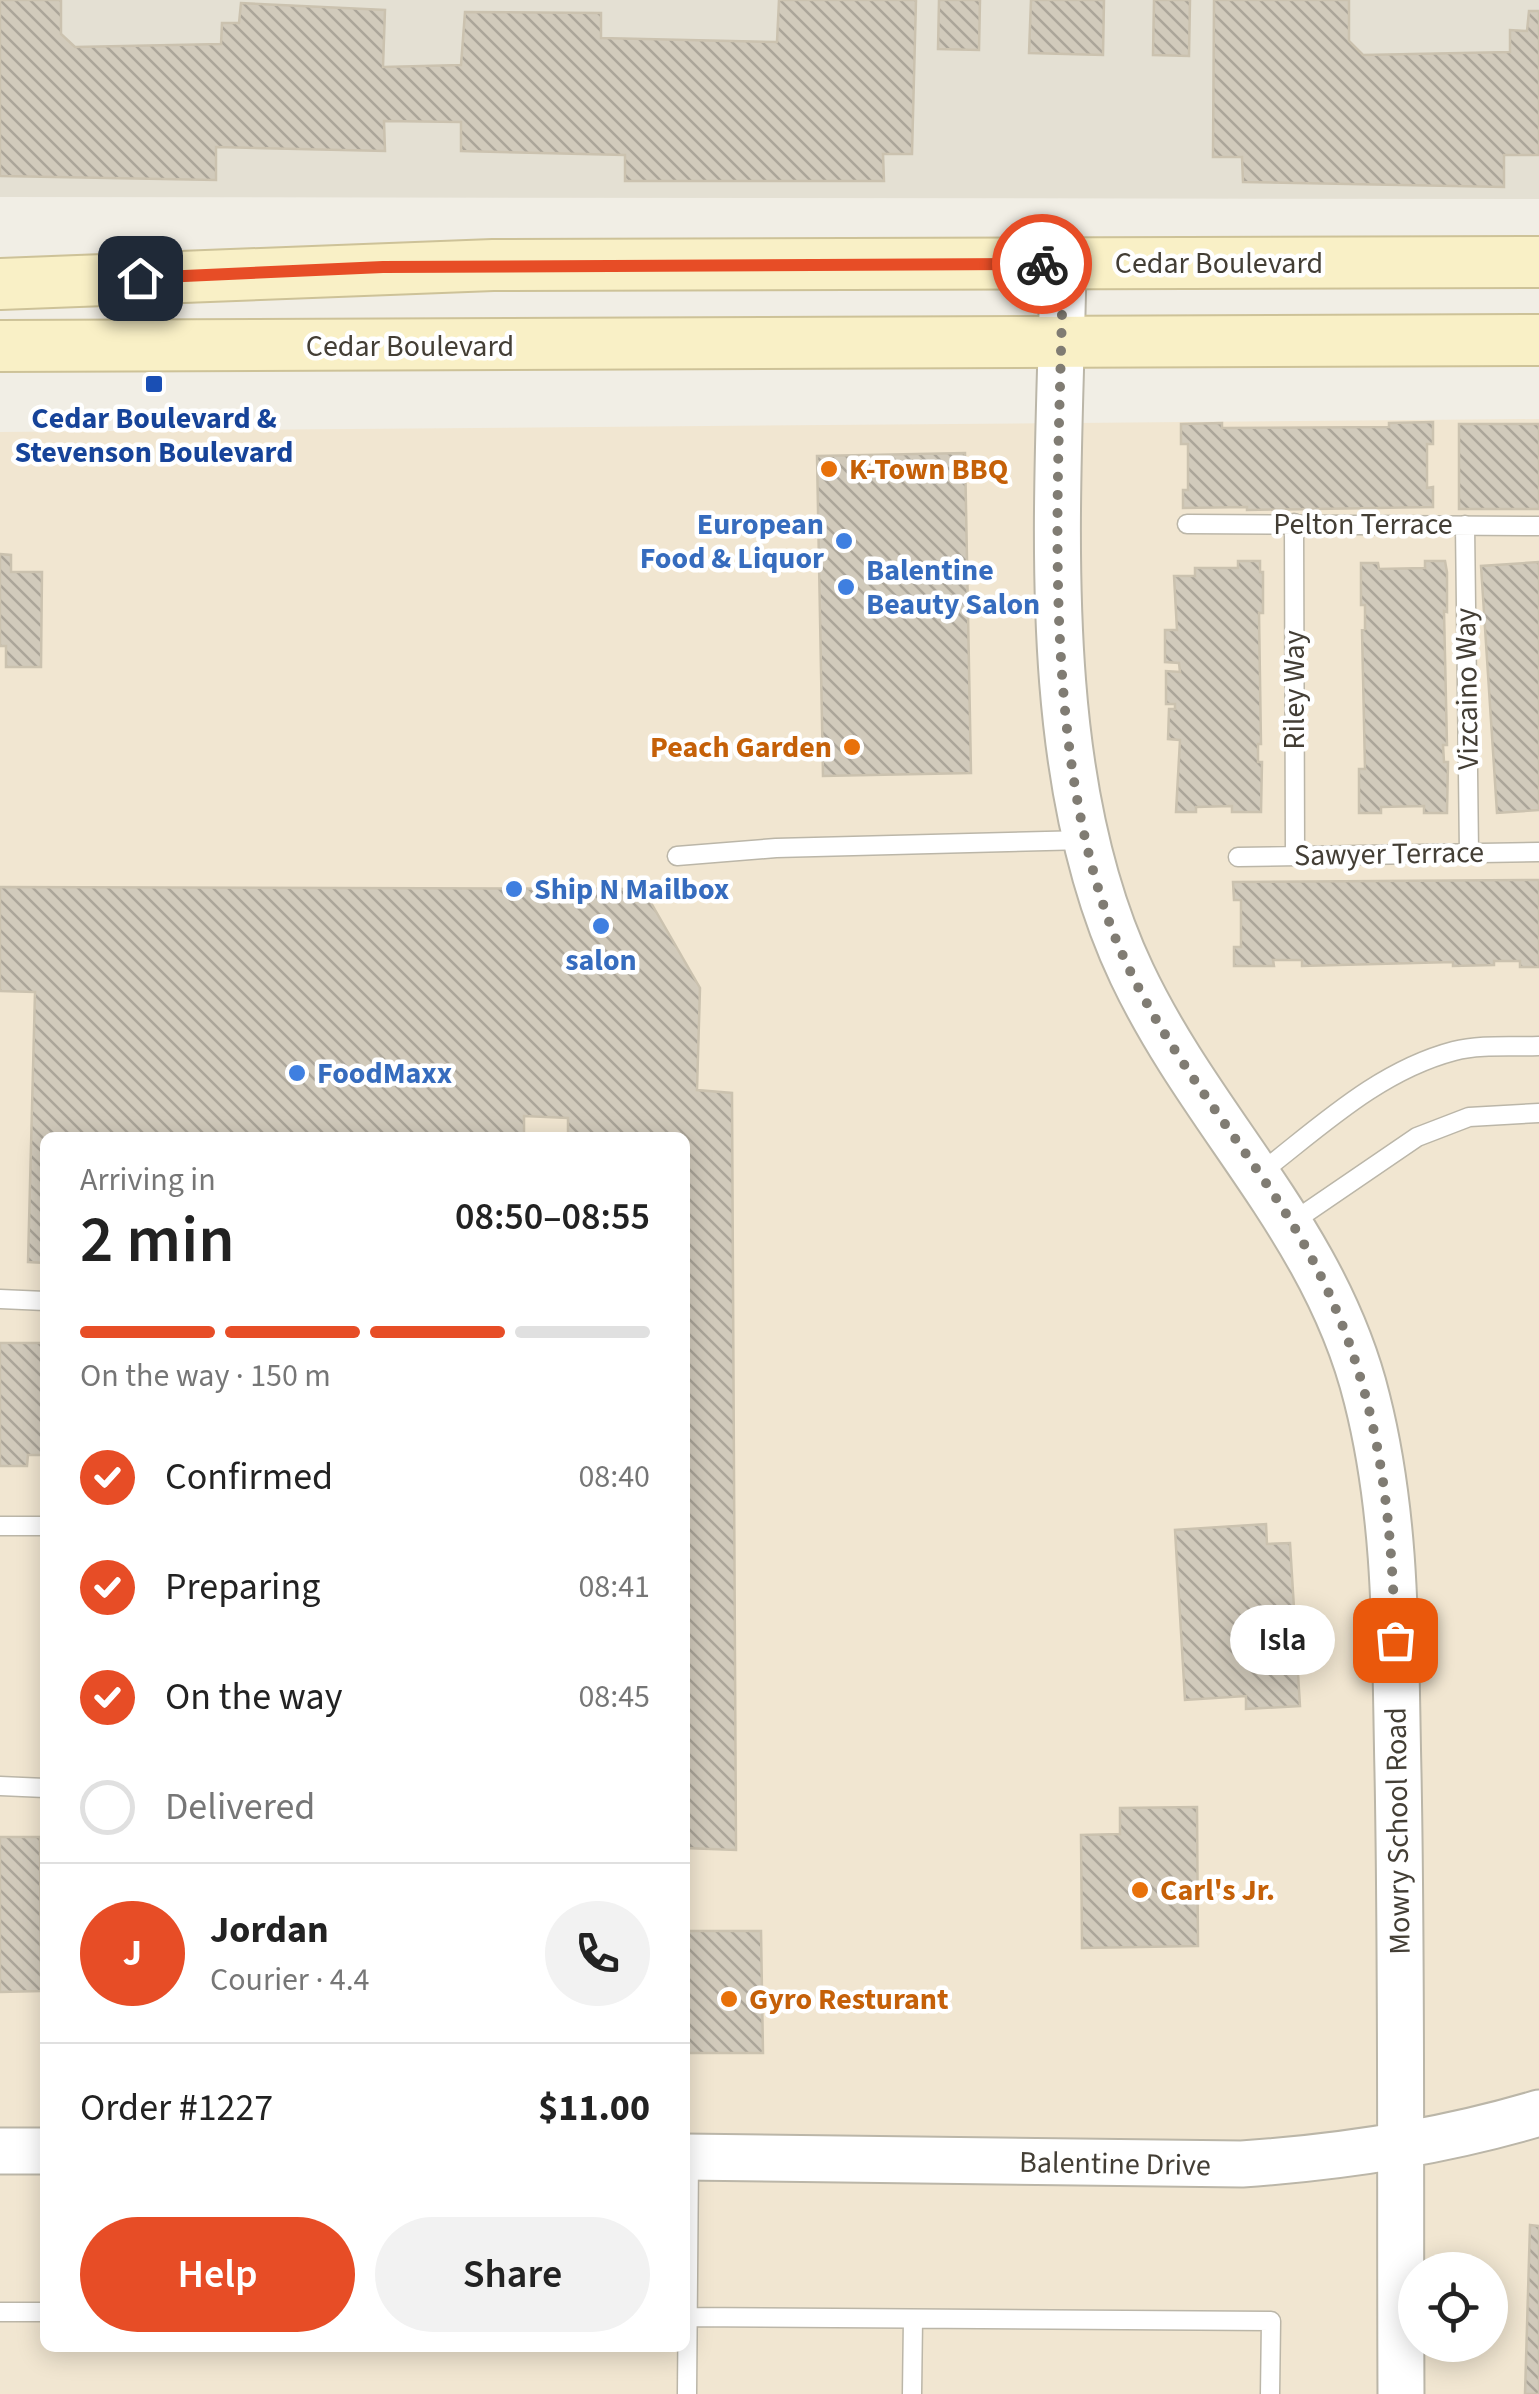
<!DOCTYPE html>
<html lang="en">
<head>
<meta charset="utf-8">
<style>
	body { margin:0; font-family:"Source Sans 3",sans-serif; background:#f2f2f2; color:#222; height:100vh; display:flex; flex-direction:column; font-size:38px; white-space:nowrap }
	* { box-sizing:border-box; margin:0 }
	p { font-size:32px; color:#767676 }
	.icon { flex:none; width:55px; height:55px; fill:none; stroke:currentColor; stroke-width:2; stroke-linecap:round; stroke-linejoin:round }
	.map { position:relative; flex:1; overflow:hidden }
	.details { position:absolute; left:40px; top:1132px; width:650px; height:1220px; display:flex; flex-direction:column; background:#fff; border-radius:15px; box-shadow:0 5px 25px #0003 }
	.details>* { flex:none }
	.tools { position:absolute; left:1398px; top:2252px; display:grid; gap:20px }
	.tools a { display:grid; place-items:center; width:110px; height:110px; border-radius:50%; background:#fff; box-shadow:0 5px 25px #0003; font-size:50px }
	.pin { position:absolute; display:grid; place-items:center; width:85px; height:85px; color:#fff; margin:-42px; border-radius:20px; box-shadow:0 5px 15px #0006 }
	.courier { position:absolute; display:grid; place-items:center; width:100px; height:100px; margin:-50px; border:8px solid #e74d26; border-radius:50%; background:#fff; color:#222; box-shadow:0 2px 12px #0007 }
	.bubble { position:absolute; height:70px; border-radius:35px; background:#fff; box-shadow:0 5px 25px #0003; font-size:32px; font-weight:600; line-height:70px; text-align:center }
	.overview em { font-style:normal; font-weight:600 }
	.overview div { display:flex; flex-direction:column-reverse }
	.overview { display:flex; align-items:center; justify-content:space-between; height:170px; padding:0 40px }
	h1 { font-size:65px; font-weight:600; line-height:75px }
	.bar { display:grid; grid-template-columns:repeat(4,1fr); gap:15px 10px; align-content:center; height:120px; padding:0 40px }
	.bar i { height:12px; border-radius:8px; background:#e0e0e0 }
	.bar .active { background:#e74d26 }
	.bar p { grid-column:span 4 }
	.line { display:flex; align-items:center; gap:25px; padding:0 40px; border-top:2px solid #e0e0e0 }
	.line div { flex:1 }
	.round { display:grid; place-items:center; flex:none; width:105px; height:105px; border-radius:52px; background:#f2f2f2 }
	ol { padding:0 40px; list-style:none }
	li { display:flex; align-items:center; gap:30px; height:110px }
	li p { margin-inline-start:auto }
	li .icon { padding:10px; border-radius:50%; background:#e74d26; color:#fff; stroke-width:4 }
	li:last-child { color:#767676 }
	li i { width:55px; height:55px; border:5px solid #e0e0e0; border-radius:50% }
	.primary-button { display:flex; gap:20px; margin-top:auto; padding:20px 40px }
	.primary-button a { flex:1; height:115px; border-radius:60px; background:#e74d26; color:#fff; font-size:40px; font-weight:600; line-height:115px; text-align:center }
	.primary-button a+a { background:#f2f2f2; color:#222 }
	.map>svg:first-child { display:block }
	.residential { fill:#e4e0d3 }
	.commercial { fill:#f1e6d1; fill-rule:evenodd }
	.building { fill:url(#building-back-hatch); stroke:#cbc2af; stroke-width:2.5 }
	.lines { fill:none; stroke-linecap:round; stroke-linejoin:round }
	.service-casing { stroke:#bbb6a8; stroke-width:21 }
	.tertiary-casing { stroke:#bbb6a8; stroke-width:49 }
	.secondary-casing { stroke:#cdc298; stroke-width:54 }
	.service { stroke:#fff; stroke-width:18 }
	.tertiary { stroke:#fff; stroke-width:45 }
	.secondary { stroke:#f9f0c6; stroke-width:50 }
	.done { stroke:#807c73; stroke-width:10; stroke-dasharray:0 18 }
	.route { stroke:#e74d26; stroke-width:12 }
	.transit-dot { fill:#1a4fb4; stroke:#fff; stroke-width:4 }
	.food-dot { fill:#e8710a; stroke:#fff; stroke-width:4 }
	.shop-dot { fill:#3f7fe0; stroke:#fff; stroke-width:4 }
	.labels { text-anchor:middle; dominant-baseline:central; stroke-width:9; stroke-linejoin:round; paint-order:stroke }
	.street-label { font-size:30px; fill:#433e35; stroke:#fff }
	.transit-label { font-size:30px; font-weight:bold; fill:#164399; stroke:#fff }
	.food-label { font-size:30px; font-weight:bold; fill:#c56008; stroke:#fff; text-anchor:start }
	.shop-label { font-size:30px; font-weight:bold; fill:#366cbe; stroke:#fff; text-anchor:start }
</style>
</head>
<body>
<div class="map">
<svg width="1539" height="2394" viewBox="0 0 1539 2394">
	<defs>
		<pattern id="building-back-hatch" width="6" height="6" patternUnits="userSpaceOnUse" patternTransform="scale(2.5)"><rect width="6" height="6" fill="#d1cabb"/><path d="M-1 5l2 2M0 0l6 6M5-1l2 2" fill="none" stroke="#aba599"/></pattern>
	</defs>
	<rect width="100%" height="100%" fill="#f1eee5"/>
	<path class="residential" d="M0 0H1539V199L0 197Z"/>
	<path class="commercial" d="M1539 419V2394H0V432ZM45 1138H685V2348H45ZM1415 2270H1490V2345H1415Z"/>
	<path class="building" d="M0 0H61V34L75 47 221 44 222 23H239L241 3 385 10 383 67 461 65 465 12 601 13V38L777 42 779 0H916L912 154H883L884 181H625V155L461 151V122L384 121 385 151 216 147V180L0 176Z
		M939 0H980L979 50 938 49Z
		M1031 0H1104L1103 55 1029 53Z
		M1154 0H1190L1189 56 1153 55Z
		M1214 0H1349V41L1363 55 1510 52V30L1527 31 1529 11H1539V155H1504V187L1243 182 1242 157H1213Z
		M1433 422V444H1427V488L1433 487V507L1247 510V507L1183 508V490H1188V444H1181V424L1222 423V428L1389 427V423Z
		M1459 424H1539V509H1459Z
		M965 453 971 773 823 776 817 456Z
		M0 554 11 555V572H42L41 667H6V646H0Z
		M1238 561H1260V572H1263V613H1259L1261 744H1258V762H1262L1261 812H1232V806L1196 807V812H1176L1180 740 1168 739 1169 709H1175V704H1166V671L1180 672 1179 663 1165 662V630H1177L1174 576H1195V568H1238Z
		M1425 561H1445L1447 572V612L1444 611 1447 745H1443L1444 762H1448L1447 813H1424V806L1381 807V813H1359V769H1365L1362 630 1365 629V605H1361V563H1378L1379 569 1425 568Z
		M1539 562V810L1497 813 1481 566Z
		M1539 880V967H1520V961H1494V965L1453 966V962L1302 966V960H1273L1274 966H1234V947H1241V900H1234L1233 882Z
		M0 887 643 889 700 988 697 1090 732 1093 736 1850 685 1848V1138H568V1118L524 1116V1138H45V1263L28 1262 35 992 0 991Z
		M0 1343H45V1455H28L27 1466H0Z
		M1266 1524 1267 1544 1290 1543 1300 1706 1246 1709V1696L1185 1700 1175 1530Z
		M1197 1807 1198 1946 1082 1948 1081 1835 1120 1834V1808Z
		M0 1837H40L41 1991 0 1992Z
		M685 1931H761L763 2053H685Z
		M1530 2225 1539 2226V2394H1525Z"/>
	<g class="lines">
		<defs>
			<path id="service" d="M1294 523 1295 856
				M1187 524 1539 526
				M1465 525 1469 853
				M677 856 776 848 1086 840
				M1238 857 1539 852
				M1259 1174C1320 1127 1378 1071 1454 1051 1480 1044 1512 1047 1539 1046
				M1291 1223 1417 1137 1469 1117 1539 1113
				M0 1299 45 1301
				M0 1526H45
				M0 1786 45 1788
				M0 2312H45
				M685 2317 1271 2321 1270 2394
				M687 2394 689 2158
				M912 2394 913 2319"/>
			<path id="tertiary" d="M1063 264C1060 489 1033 766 1132 974 1203 1124 1326 1232 1367 1399 1398 1521 1395 1647 1398 1773 1402 1980 1400 2187 1401 2394
				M0 2151H45
				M685 2157 1242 2164C1343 2157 1442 2142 1539 2113"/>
			<path id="secondary" d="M0 284 493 265 1539 262
				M0 346 1539 340"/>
		</defs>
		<use href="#service" class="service-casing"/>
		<use href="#tertiary" class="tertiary-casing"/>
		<use href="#secondary" class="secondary-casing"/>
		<use href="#service" class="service"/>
		<use href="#tertiary" class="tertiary"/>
		<use href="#secondary" class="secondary"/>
	</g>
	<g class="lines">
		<path class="done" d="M1042 264H1063C1060 469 1039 713 1105 910 1141 1017 1212 1102 1274 1195 1369 1338 1391 1472 1395 1640"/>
		<path class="route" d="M140 278 383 267 1042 264"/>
	</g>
	<rect class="transit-dot" x="144" y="374" width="20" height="20" rx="5"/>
	<g class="food-dot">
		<circle cx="829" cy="469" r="10"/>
		<circle cx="852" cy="747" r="10"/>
		<circle cx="1140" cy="1890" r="10"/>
		<circle cx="729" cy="1999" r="10"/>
	</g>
	<g class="shop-dot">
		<circle cx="844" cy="541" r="10"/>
		<circle cx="846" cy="587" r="10"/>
		<circle cx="514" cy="889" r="10"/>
		<circle cx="601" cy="926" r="10"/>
		<circle cx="297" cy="1073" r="10"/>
	</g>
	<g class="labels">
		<g class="street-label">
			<text x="1219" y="263">Cedar Boulevard</text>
			<text x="410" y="346">Cedar Boulevard</text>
			<text x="1363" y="524">Pelton Terrace</text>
			<text transform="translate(1467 689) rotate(-91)">Vizcaino Way</text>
			<text transform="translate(1294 690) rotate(-90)">Riley Way</text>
			<text transform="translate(1389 854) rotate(-1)">Sawyer Terrace</text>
			<text transform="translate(1398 1831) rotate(-91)">Mowry School Road</text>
			<text transform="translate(1115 2164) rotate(1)">Balentine Drive</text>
		</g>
		<g class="transit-label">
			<text x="154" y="418">Cedar Boulevard &amp;<tspan x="154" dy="34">Stevenson Boulevard</tspan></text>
		</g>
		<g class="food-label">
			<text x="849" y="469">K-Town BBQ</text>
			<text x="832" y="747" text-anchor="end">Peach Garden</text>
			<text x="1160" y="1890">Carl's Jr.</text>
			<text x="749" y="1999">Gyro Resturant</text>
		</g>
		<g class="shop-label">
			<text x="824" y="524" text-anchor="end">European<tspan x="824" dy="34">Food &amp; Liquor</tspan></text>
			<text x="866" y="570">Balentine<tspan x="866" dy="34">Beauty Salon</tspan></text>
			<text x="534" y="889">Ship N Mailbox</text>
			<text x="601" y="960" text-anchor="middle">salon</text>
			<text x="317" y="1073">FoodMaxx</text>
		</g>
	</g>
</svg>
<div class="tools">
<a><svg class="icon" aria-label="locate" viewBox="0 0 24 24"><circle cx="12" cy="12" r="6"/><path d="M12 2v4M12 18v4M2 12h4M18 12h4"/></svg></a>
</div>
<div class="pin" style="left:1395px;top:1640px;background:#ea580c"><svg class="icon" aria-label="bag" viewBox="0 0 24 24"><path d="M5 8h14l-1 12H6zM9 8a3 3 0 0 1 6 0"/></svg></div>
<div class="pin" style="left:140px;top:278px;background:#1f2937"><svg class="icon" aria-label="home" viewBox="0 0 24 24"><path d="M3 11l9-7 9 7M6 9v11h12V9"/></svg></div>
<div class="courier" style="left:1042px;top:264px"><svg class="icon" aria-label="bike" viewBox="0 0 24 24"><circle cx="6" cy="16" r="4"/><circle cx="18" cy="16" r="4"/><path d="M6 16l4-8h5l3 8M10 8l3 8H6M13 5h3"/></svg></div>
<div class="bubble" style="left:1230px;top:1605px;width:105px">Isla</div>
<section class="details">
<div class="overview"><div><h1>2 min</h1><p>Arriving in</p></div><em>08:50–08:55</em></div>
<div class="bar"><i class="active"></i><i class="active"></i><i class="active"></i><i></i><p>On the way · 150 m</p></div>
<ol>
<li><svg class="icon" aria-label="check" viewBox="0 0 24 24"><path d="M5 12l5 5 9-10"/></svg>Confirmed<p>08:40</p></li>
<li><svg class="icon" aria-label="check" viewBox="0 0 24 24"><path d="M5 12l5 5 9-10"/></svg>Preparing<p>08:41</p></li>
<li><svg class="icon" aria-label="check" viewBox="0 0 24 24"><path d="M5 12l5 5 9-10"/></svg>On the way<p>08:45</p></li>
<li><i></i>Delivered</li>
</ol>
<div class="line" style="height:180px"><b class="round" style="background:#e74d26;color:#fff">J</b><div><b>Jordan</b><p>Courier · 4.4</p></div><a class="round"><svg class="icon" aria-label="phone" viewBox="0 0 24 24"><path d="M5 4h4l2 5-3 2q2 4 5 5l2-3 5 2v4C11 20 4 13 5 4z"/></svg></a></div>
<div class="line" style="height:130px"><div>Order #1227</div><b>$11.00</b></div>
<div class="primary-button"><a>Help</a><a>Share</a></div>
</section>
</div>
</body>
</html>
